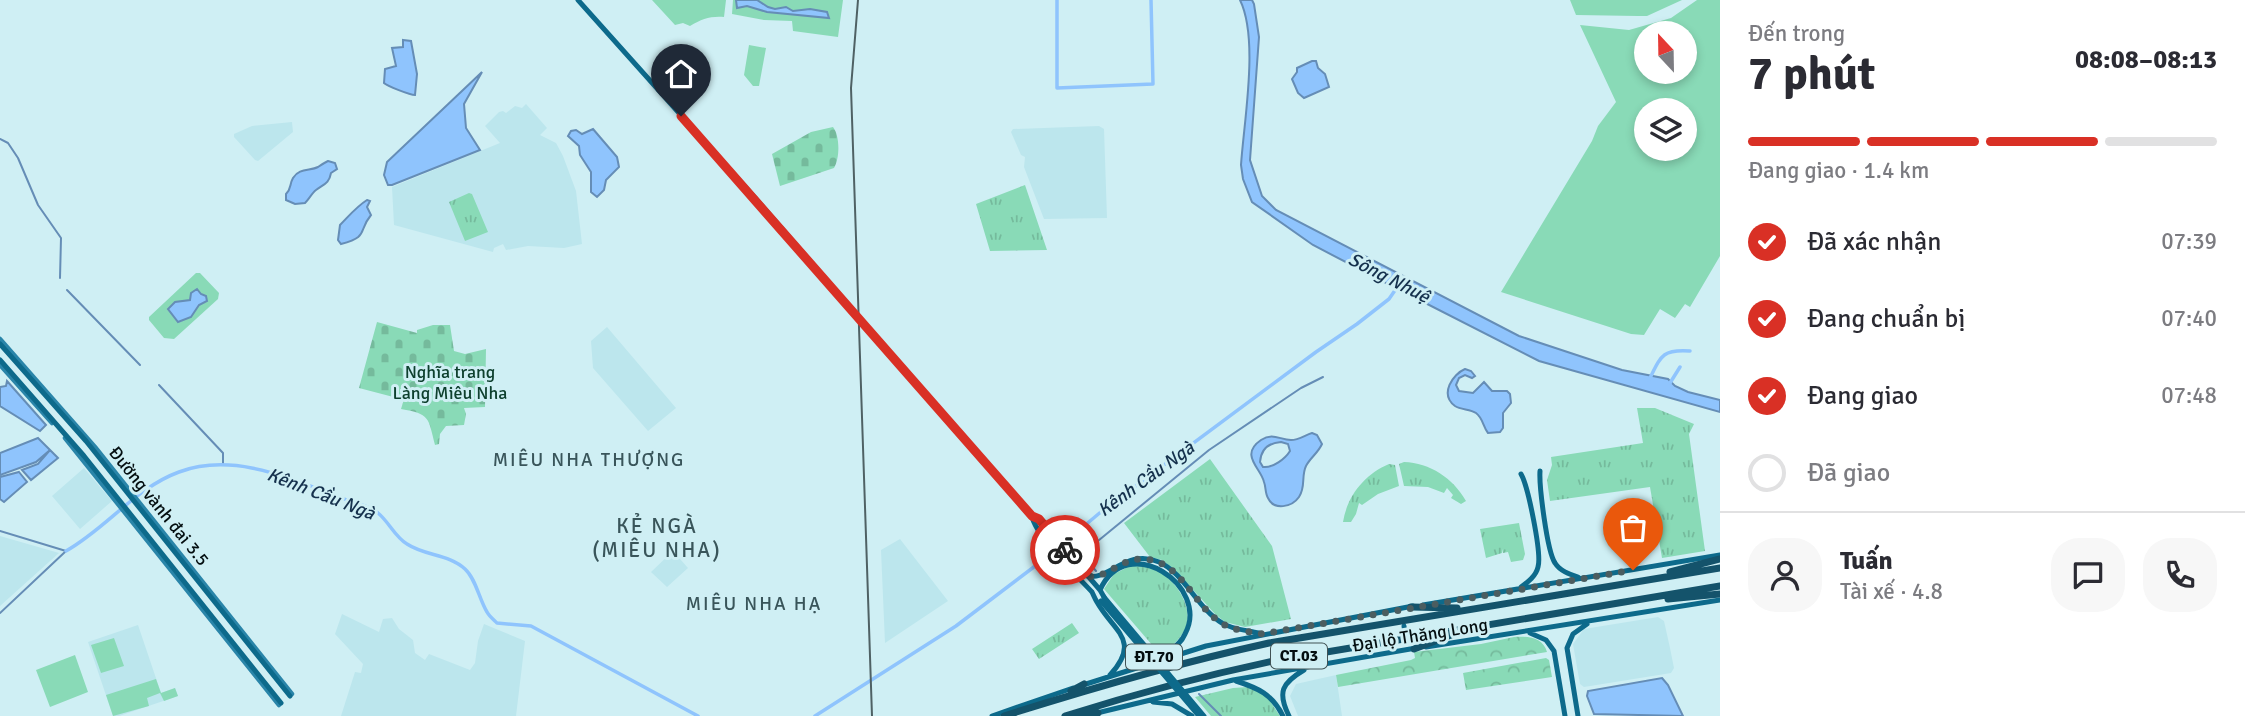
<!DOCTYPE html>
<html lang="vi">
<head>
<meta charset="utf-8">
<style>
	body { margin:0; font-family:Signika,sans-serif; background:#f7f7f7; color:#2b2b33; height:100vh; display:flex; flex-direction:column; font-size:26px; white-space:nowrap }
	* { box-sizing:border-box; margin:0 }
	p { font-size:23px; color:#7c7c81 }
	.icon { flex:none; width:38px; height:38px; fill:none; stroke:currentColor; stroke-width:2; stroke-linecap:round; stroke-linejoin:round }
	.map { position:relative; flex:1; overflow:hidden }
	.drawer { display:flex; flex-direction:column; background:#fff; width:525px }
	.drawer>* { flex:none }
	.needle { width:46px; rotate:338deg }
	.buttons { position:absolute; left:1634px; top:21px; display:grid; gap:14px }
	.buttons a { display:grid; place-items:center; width:63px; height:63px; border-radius:50%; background:#fff; box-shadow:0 4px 10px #0003; font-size:35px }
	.pin { position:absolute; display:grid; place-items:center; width:60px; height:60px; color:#fff; margin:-72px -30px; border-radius:50% 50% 50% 0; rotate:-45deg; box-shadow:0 0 7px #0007 }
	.pin .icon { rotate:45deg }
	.courier { position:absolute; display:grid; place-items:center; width:70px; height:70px; margin:-35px; border:5px solid #d93025; border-radius:50%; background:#fff; color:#222; box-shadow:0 2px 9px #0007 }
	.headline em { font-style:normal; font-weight:700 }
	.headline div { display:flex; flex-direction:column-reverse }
	.headline { display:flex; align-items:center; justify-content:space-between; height:119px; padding:0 28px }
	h1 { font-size:46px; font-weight:700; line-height:52px }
	.bar { display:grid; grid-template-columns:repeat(4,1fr); gap:10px 7px; align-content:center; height:84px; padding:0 28px }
	.bar i { height:9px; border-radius:5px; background:#e1e1e2 }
	.bar .on { background:#d93025 }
	.bar p { grid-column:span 4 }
	.line { display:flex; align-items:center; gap:18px; padding:0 28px; border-top:2px solid #e1e1e2 }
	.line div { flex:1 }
	.round { display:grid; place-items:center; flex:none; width:74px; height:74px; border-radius:28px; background:#f7f7f7 }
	ol { padding:0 28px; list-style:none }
	li { display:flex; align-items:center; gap:21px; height:77px }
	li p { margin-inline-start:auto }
	li .icon { padding:7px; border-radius:50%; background:#d93025; color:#fff; stroke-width:4 }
	li:last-child { color:#7c7c81 }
	li i { width:38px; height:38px; border:4px solid #e1e1e2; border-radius:50% }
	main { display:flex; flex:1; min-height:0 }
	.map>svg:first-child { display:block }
	.built { fill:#bce6ed }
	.grass { fill:url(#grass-tufts) }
	.forest { fill:url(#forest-crowns) }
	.cemetery { fill:url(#cemetery-stones) }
	.park { fill:#89dab7; fill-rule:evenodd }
	.water { fill:#8fc4fd; stroke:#658db6; stroke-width:2; fill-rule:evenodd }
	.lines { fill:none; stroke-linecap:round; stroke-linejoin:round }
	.stream { stroke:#658db6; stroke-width:2 }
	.canal { stroke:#8fc4fd; stroke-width:3.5 }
	.secondary { stroke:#2a85a9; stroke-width:4.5 }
	.primary { stroke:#0d6a8b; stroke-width:5 }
	.motorway { stroke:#14536b; stroke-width:7 }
	.rail { stroke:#4f6164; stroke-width:2 }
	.primary-bridge { stroke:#0d6a8b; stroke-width:5 }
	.done { stroke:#4b5d60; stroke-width:7; stroke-dasharray:0 12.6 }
	.route { stroke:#d93025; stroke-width:9 }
	.labels { text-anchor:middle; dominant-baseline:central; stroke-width:6; stroke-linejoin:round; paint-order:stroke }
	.shield { fill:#cfeff4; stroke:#415254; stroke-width:2 }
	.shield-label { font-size:16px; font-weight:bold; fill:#040e10 }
	.park-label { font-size:18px; fill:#0e402e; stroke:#cfeff4 }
	.street-label { font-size:18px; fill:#040e10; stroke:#cfeff4 }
	.water-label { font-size:19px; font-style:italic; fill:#15314d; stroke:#cfeff4 }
	.neighbourhood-label { font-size:19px; letter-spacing:2px; fill:#39555a; stroke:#cfeff4 }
	.quarter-label { font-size:21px; letter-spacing:2px; fill:#39555a; stroke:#cfeff4 }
</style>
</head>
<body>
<main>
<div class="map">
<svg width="1720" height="716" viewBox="0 0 1720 716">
	<defs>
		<pattern id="grass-tufts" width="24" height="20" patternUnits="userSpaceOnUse" patternTransform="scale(1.75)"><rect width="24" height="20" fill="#89dab7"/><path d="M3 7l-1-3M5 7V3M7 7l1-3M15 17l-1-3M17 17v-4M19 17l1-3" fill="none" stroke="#75ba9c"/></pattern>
		<pattern id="forest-crowns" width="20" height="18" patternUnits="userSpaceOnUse" patternTransform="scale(1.75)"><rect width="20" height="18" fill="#89dab7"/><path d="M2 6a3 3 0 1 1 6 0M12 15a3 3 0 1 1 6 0" fill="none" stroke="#75ba9c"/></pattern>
		<pattern id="cemetery-stones" width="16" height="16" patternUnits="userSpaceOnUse" patternTransform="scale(1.75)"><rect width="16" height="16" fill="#89dab7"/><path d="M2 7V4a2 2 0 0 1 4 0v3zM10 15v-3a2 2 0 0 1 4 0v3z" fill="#75ba9c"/></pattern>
	</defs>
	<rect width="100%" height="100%" fill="#cfeff4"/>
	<path class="built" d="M526 104 547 128 540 135 556 143 563 156 576 191 582 244 564 248 528 246 506 250 503 244 494 248 493 252 394 225 392 187 500 143 485 126 499 112 503 111 506 113 515 106 522 108Z
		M292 122 293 132 258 161 255 160 234 137V134L252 126Z
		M1099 126 1104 129 1107 218 1044 219 1024 167 1025 157 1021 155 1011 132 1013 129Z
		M607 327 676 408 648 431 593 368 591 341Z
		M84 468 112 501 80 529 52 496Z
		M0 536 59 553 0 606Z
		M900 539 948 601 885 643 881 550Z
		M673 551 688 568 667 587 651 572Z
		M342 614 379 632 383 619 392 618 399 629 413 640 415 653 425 660 429 654 470 670 475 663 478 641 484 624 525 641 516 716H341L355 672 361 673 363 664 335 634Z
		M1658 617 1664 621 1670 648 1674 668 1671 673 1584 687 1580 684 1573 644 1584 629Z
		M138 625 161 693 175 688 178 696 119 716H113L88 642Z
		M1336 675 1342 716H1298L1290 696 1296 684Z"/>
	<path class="grass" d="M1025 185 1047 250 990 251 976 204Z
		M469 193 472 194 488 232 465 241 449 202Z
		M1637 408H1655L1694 424 1689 434 1705 551 1662 558 1650 487 1550 501 1547 480 1552 465 1551 457 1643 443Z
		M1210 459 1272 546 1291 619 1245 627 1225 622 1215 614 1175 570 1162 560 1150 557 1124 523Z
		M1404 462C1430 463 1453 478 1466 501L1461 504 1451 498 1453 495 1447 488 1444 493 1428 487 1404 486 1399 464Z
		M1389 464 1395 465 1399 486 1378 494 1362 505 1359 503 1356 514 1351 522H1343C1347 496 1365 474 1389 464Z
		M1519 523 1525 554 1523 560 1511 562 1508 552 1503 553 1502 549V553L1486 558 1480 529Z
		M1130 566C1134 566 1142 565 1146 566 1169 571 1192 600 1187 624 1184 636 1172 646 1163 653H1159L1104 589 1114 574Z
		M1072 623 1079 633 1039 659 1032 649Z
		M1248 687 1266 695 1280 716H1211L1195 697 1233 688Z"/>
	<path class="forest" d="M1514 637C1527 636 1543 637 1547 652L1338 687 1336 675 1411 660 1415 658 1414 652 1481 644Z
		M1546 658 1549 660 1552 677 1466 690 1463 673Z"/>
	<path class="cemetery" d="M833 127C840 136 840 158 834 168L780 186 772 154 811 132Z
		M377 322 417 333V330L433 325H450L454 351 465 354 486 349 485 407 464 408 466 414 464 425 446 426 440 434 439 444 435 445C428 417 430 414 401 409L405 396 401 399 359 388Z"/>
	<path class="park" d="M652 0H726L724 17C710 16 702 19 690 26L683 23 675 25Z
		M733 0H843L838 37 793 31 792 21 764 20 732 14Z
		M1570 0H1682L1647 16H1638L1576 15Z
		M1697 0H1720V256L1690 307 1685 304 1675 318 1660 309 1644 335 1631 334 1501 292 1592 141 1598 126 1616 102 1580 25 1629 30 1671 18ZM1647 33H1685V72H1647ZM1647 110H1685V149H1647Z
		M749 45 766 48 759 86H753L744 75Z
		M196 273H200L219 293 218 299 174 339 164 338 149 320V317Z
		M114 638 124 666 101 673 91 645Z
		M75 655 88 692 50 707 36 670Z
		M156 679 161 693 175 688 178 696 164 701 160 693 147 698 149 706 113 716 106 695Z"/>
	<path class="water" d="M736 0H757L768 7 775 9 786 7 793 11 810 9 827 12 829 18 767 12 747 6 737 8Z
		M1240 0H1252L1254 4 1259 37 1250 160 1262 196 1276 210 1519 336 1622 370 1668 379 1675 386 1688 392 1720 400V412L1539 361 1390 285 1313 245 1252 202 1243 179 1241 165C1244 120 1259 39 1240 0Z
		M403 40 411 41 417 74 415 95C410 95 387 86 384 83L385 69 396 66 392 48 403 47Z
		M1312 61H1316L1318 68 1325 74 1329 87 1304 98 1298 93 1292 79 1297 72V68Z
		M482 72 464 104 466 128 480 150 392 185H388L384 175 387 162Z
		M593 129 617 157 619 167 606 180 604 190 597 197 591 192V172L580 155 579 146 568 136 571 131 576 130 582 134Z
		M328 161 335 163 337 169 331 173C329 184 324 184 316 190 312 193 309 199 305 203L295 204 286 200V194C292 188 289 185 293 178 299 168 310 171 318 167 321 165 324 163 328 161Z
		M367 200 370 201 367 207 371 215C357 232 370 236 341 244L338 240 340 225C349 216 356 207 367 200Z
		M197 289 201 294 206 296 207 301 199 305 191 317 178 322 168 309 175 302 190 300 191 293Z
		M1465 369 1471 371 1475 376 1472 378 1465 375 1459 378 1456 385 1459 391 1473 393 1484 382 1492 391H1507L1510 394 1511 403 1503 413V428L1500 432 1488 433C1483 427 1483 418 1476 413 1470 409 1461 410 1455 406 1439 394 1453 374 1465 369Z
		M7 381 46 425 40 431 0 406V387L6 386Z
		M1312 433 1317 435 1322 444C1318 453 1310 458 1306 466 1301 476 1306 487 1299 497 1292 507 1274 511 1268 498 1265 493 1266 487 1264 482 1261 468 1239 455 1261 440 1273 432 1280 440 1291 440 1299 440 1305 435 1312 433ZM1281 442 1288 444 1290 451C1285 459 1273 468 1263 467L1260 462C1261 449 1268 443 1281 442Z
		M38 438 58 458 31 480 22 470 38 464 50 450 36 462 0 475V453Z
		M19 472 27 482 4 502 0 499V477Z
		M1662 678 1668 685 1683 716 1594 714 1587 696 1588 691Z"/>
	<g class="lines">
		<path class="stream" d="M0 139 8 143 18 158 38 205 61 238 60 278
			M67 290 140 365
			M159 385 223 453V465
			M0 531 66 551
			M1096 571 1082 554 1209 450 1301 388 1323 377
			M0 613 66 551
			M1199 694 1221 716"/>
		<path class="canal" d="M1057 0V88L1153 84 1151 0
			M1649 380C1661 356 1662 349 1690 351
			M1670 383 1680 367
			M66 551C107 528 135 488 179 472 233 452 289 478 339 497 351 502 369 505 378 513 389 522 395 537 407 544 425 556 449 554 465 569 476 579 479 599 487 612 489 616 494 620 497 623L531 626 698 716
			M815 716 956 626 1047 557 1102 511 1316 352 1357 324 1389 299 1398 286"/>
		<path class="secondary" d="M0 339 95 447 292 694
			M0 365 52 423
			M65 438 279 705"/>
		<path class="primary" d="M578 0 756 199 1032 516 1039 519 1100 590 1104 597
			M0 344 86 441 290 696
			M0 360 84 456 281 703
			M1540 471C1539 486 1547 551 1555 563 1560 571 1569 574 1578 577
			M1032 516C1035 535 1077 576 1092 592 1094 596 1095 599 1097 602 1113 631 1142 640 1110 675
			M1087 576C1110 581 1126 548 1159 562 1184 573 1198 609 1222 623 1233 630 1246 630 1259 633
			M1521 587C1528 582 1536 576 1538 567 1542 554 1528 486 1521 474
			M1100 590C1127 530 1211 586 1185 634 1181 644 1170 651 1162 658
			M1423 605 1720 555
			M1404 626 1405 634
			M1530 633 1546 640 1554 651 1565 716
			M1426 647 1720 600
			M1236 681C1258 688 1272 694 1283 716
			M1083 685 1206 646 1413 606
			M1153 702 1172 704 1192 716
			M1097 713 1233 680 1416 648
			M992 716 1073 688
			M1289 716C1277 692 1282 683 1304 670
			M1578 716 1567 648 1573 634 1587 624"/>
		<path class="motorway" d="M1670 572 1720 559
			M1668 599 1720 594
			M1411 607 1457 608
			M1414 649 1459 632
			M1071 691 1084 684
			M1004 716C1092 688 1179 663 1269 643L1720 568
			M1065 716C1134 694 1203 676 1273 661L1720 586
			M1078 716 1098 713"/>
		<path class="rail" d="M858 0 851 88 872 716"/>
		<path class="primary-bridge" d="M1104 597 1204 716
			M1101 601 1199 716"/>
	</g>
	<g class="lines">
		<path class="done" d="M1065 550 1087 576C1109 581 1125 549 1158 562 1183 571 1198 608 1220 622 1233 631 1248 631 1262 634L1633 570"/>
		<path class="route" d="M681 116 1032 516 1039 519 1065 550"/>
	</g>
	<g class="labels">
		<g class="shield">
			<rect x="1271" y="643.5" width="56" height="25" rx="5"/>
			<rect x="1126" y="644.5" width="56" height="25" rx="5"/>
		</g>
		<g class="shield-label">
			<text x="1299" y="656">CT.03</text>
			<text x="1154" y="657">ĐT.70</text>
		</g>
		<g class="park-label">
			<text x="450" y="372">Nghĩa trang<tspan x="450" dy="21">Làng Miêu Nha</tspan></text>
		</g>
		<g class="street-label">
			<text transform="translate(159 506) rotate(51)">Đường vành đai 3.5</text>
			<text transform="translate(1420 635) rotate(-9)">Đại lộ Thăng Long</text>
		</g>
		<g class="water-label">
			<text transform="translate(1389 278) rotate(27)">Sông Nhuệ</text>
			<text transform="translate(1146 479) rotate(-36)">Kênh Cầu Ngà</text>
			<text transform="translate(321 494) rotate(21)">Kênh Cầu Ngà</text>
		</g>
		<g class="neighbourhood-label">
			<text x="589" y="460">MIÊU NHA THƯỢNG</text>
			<text x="754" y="604">MIÊU NHA HẠ</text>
		</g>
		<g class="quarter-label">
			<text x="657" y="526">KẺ NGÀ<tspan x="657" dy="24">(MIÊU NHA)</tspan></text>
		</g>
	</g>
</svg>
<div class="buttons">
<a><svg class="needle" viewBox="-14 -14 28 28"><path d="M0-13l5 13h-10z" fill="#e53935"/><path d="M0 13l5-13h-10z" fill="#7c7c81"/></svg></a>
<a><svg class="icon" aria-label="layers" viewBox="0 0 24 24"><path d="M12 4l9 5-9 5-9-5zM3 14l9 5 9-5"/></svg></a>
</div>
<div class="pin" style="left:1633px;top:570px;background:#ea580c"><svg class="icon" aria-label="bag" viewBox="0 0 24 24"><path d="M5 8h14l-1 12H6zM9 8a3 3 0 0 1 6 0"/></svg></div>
<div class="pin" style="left:681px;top:116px;background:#1f2937"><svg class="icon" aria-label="home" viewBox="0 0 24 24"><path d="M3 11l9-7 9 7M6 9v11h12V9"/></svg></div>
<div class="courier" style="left:1065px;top:550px"><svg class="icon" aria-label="bike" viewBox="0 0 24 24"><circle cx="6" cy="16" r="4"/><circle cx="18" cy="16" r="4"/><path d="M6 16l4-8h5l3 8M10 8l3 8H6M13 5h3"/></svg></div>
</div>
<section class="drawer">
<div class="headline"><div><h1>7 phút</h1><p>Đến trong</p></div><em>08:08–08:13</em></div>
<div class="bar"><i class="on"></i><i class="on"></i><i class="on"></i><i></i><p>Đang giao · 1.4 km</p></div>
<ol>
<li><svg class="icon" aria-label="check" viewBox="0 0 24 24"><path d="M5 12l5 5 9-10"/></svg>Đã xác nhận<p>07:39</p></li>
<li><svg class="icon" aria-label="check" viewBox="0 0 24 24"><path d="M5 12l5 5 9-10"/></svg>Đang chuẩn bị<p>07:40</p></li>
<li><svg class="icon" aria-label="check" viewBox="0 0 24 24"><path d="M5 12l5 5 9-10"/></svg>Đang giao<p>07:48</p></li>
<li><i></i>Đã giao</li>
</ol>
<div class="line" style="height:126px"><a class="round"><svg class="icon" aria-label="person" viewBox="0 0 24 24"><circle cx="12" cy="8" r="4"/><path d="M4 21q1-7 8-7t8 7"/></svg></a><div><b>Tuấn</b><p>Tài xế · 4.8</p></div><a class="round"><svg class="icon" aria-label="chat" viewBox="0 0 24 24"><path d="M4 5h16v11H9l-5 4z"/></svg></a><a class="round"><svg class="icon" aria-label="phone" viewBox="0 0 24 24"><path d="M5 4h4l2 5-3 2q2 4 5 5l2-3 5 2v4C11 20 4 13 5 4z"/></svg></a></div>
</section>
</main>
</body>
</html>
